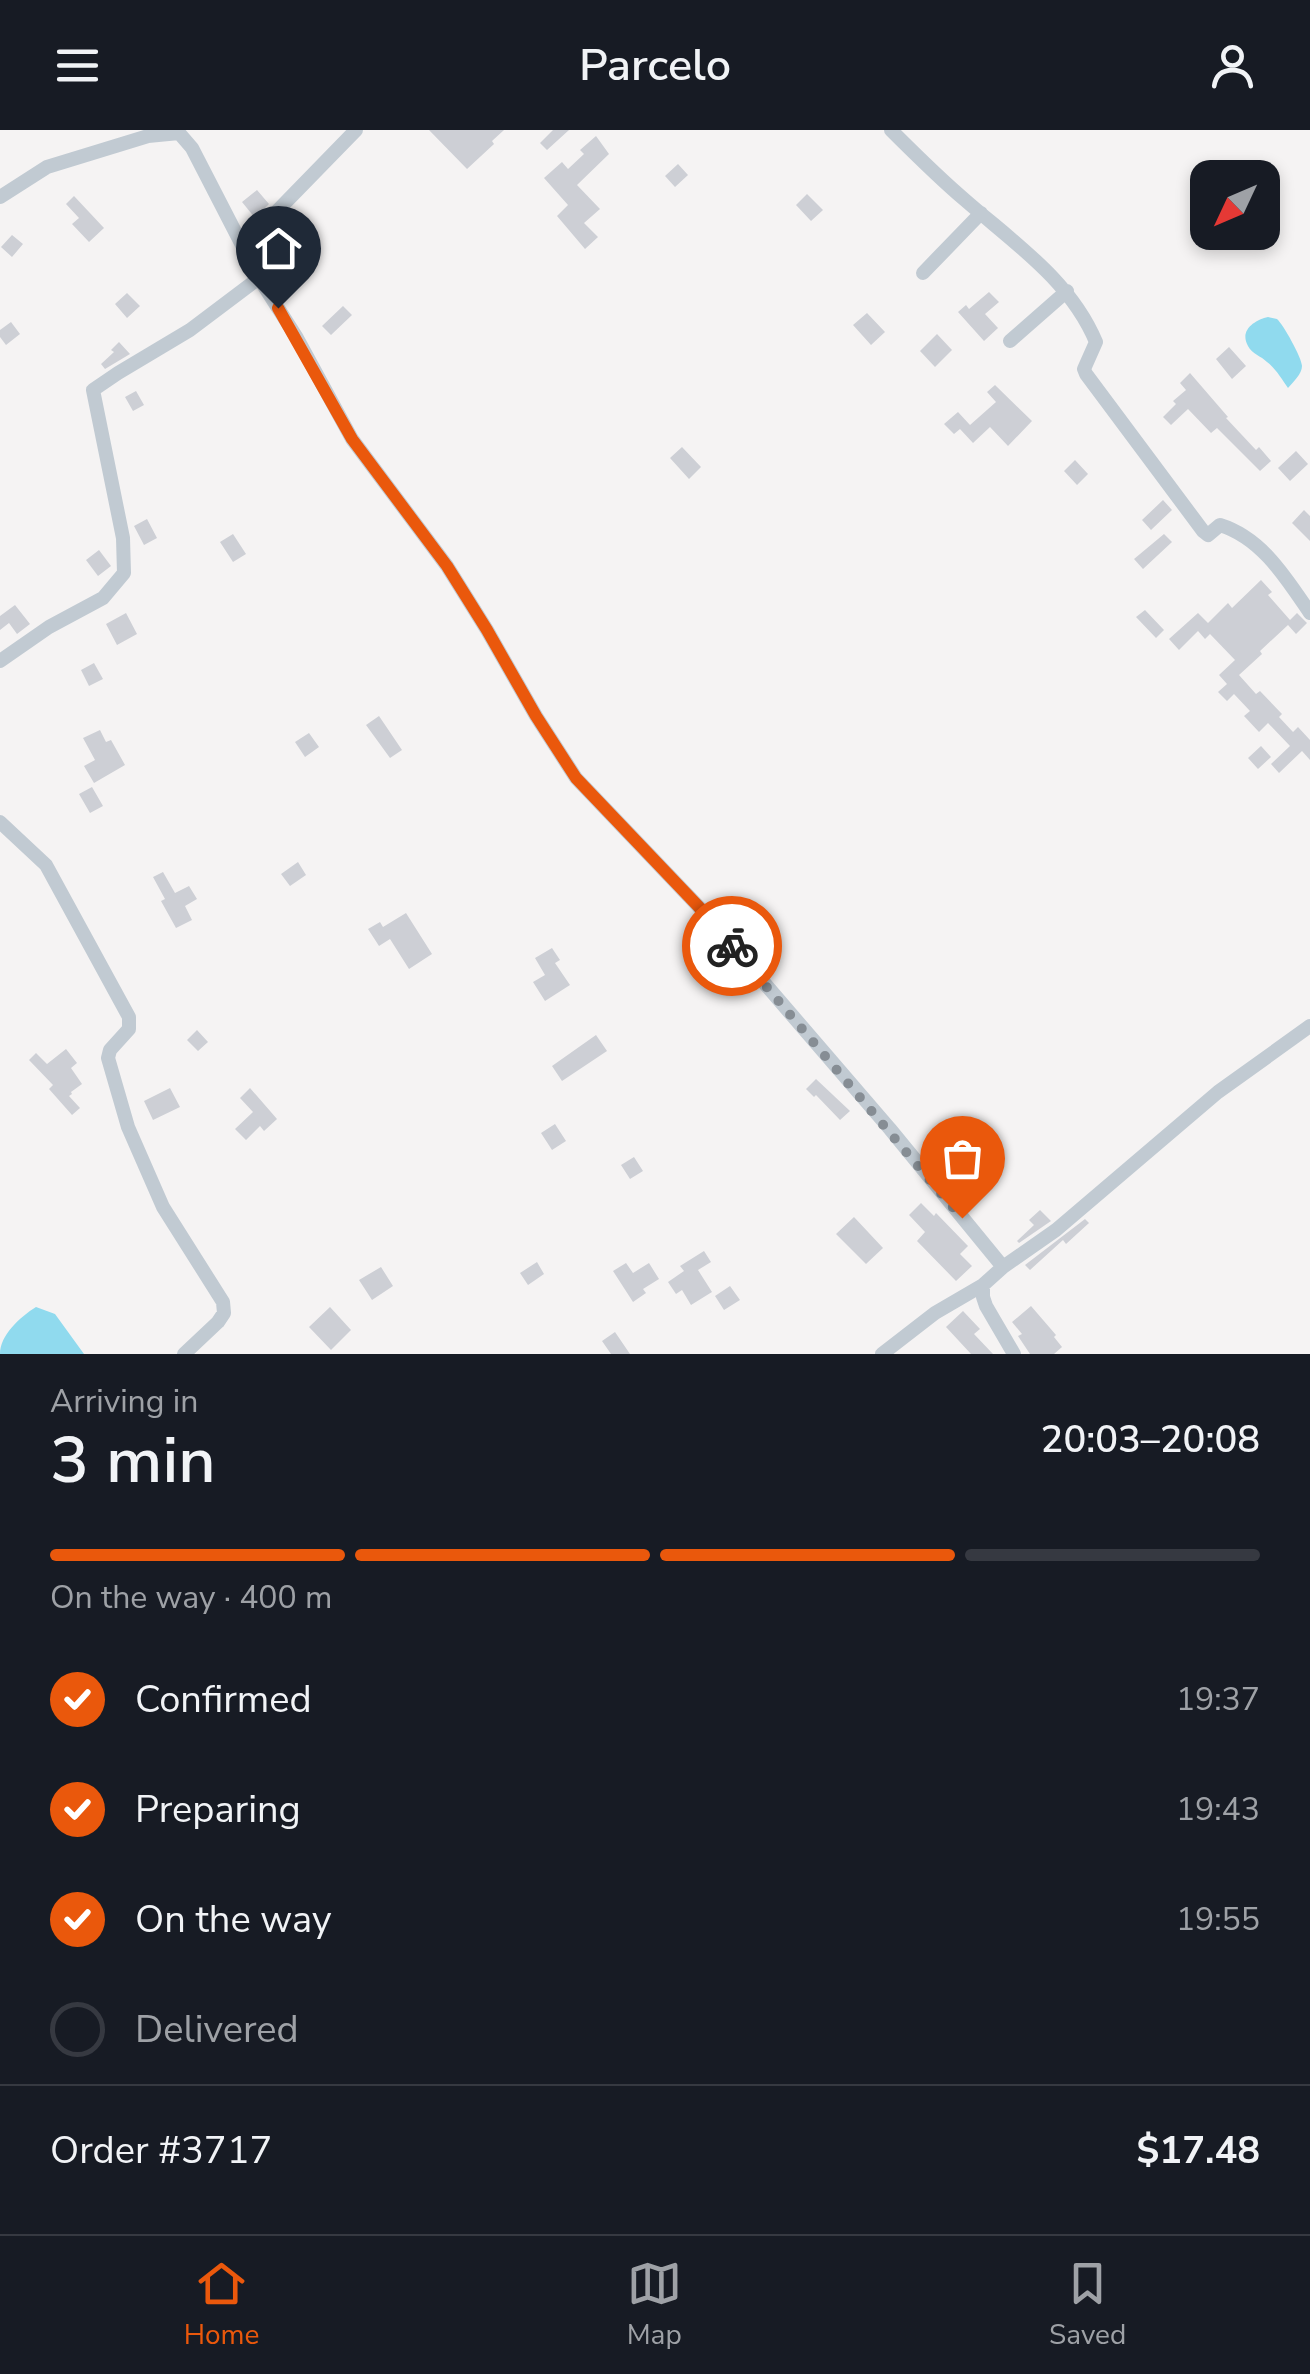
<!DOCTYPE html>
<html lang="en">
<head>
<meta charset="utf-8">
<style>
	body { margin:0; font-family:"Nunito Sans",sans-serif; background:#20242c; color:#f1f3f6; height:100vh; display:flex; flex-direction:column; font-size:38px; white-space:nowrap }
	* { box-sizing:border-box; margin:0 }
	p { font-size:32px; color:#9ea1a6 }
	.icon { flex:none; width:55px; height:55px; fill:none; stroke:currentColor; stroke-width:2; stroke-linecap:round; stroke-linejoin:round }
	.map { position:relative; height:1224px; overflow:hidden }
	.sheet { display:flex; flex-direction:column; background:#171b24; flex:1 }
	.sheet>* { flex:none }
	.needle { width:65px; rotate:226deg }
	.controls { position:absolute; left:1190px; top:30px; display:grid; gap:20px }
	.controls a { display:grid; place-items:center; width:90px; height:90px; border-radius:20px; background:#171b24; box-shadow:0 5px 15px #0003; font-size:50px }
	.pin { position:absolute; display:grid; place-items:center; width:85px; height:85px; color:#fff; margin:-102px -42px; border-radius:50% 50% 50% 0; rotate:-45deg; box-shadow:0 0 10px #0007 }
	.pin .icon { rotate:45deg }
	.courier { position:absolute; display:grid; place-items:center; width:100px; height:100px; margin:-50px; border:8px solid #ea580c; border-radius:50%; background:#fff; color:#222; box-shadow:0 2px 12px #0007 }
	.overview em { font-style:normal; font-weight:600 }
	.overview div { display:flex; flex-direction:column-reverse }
	.overview { display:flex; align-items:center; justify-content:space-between; height:170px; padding:0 50px }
	h1 { font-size:65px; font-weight:600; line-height:75px }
	.bar { display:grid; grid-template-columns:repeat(4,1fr); gap:15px 10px; align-content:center; height:120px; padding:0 50px }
	.bar i { height:12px; border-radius:8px; background:#363941 }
	.bar .active { background:#ea580c }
	.bar p { grid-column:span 4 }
	.line { display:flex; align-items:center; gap:25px; padding:0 50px; border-top:2px solid #363941 }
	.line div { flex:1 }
	ol { padding:0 50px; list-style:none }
	li { display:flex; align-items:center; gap:30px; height:110px }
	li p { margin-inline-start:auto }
	li .icon { padding:10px; border-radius:50%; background:#ea580c; color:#fff; stroke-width:4 }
	li:last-child { color:#9ea1a6 }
	li i { width:55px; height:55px; border:5px solid #363941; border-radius:50% }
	header { display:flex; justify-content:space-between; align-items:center; height:130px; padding:0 50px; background:#171b24; font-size:45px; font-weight:600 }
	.tabs { display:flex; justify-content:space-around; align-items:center; height:140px; border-top:2px solid #363941; background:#171b24; font-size:28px; color:#9ea1a6 }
	.tabs a { display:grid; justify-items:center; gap:5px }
	.tabs .active { color:#ea580c }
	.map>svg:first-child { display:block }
	.water { fill:#90daee }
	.building { fill:#cdcfd5 }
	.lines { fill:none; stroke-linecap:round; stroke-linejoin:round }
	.minor { stroke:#c1cad2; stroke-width:14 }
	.done { stroke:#868d94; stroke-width:10; stroke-dasharray:0 18 }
	.route { stroke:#ea580c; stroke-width:12 }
</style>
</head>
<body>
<header><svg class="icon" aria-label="menu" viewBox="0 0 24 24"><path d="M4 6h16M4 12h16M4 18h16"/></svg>Parcelo<svg class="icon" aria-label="person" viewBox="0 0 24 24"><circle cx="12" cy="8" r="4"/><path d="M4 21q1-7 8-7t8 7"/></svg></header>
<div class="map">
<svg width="1310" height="1224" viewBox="0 0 1310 1224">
	<rect width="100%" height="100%" fill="#f5f3f3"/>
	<path class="water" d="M1268 187C1271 188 1274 188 1277 189 1283 194 1302 228 1302 236 1302 244 1293 252 1288 258 1282 249 1275 238 1267 232 1261 226 1252 224 1248 216 1239 200 1255 190 1268 187Z
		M36 1177 55 1184 84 1224H0C0 1205 20 1187 36 1177Z"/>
	<path class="building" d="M429 0H504L492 11 494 14 467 39Z
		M553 0H569L547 20 540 13Z
		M596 6 609 24 577 55 600 79 584 93 598 107 585 119 557 86 568 75 544 48 562 32 568 39 584 24 580 20Z
		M678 34 688 45 675 57 665 46Z
		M257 60 269 74 255 88 242 72Z
		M807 64 823 80 811 91 796 75Z
		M74 66 104 98 89 112 72 94 79 88 66 74Z
		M12 105 23 114 12 127 1 117Z
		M989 162 999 172 985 184 998 198 984 211 958 182 966 175 969 179Z
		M127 163 140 176 127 188 115 174Z
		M343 176 352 185 331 205 322 196Z
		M867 183 885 202 871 215 853 195Z
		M11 192 20 204 6 215 0 207V200Z
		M937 204 952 220 935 237 920 221Z
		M119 212 130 224 105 239 101 234 114 222 111 220Z
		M1229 217 1246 236 1232 249 1216 229Z
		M1190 243 1228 287 1226 288 1256 320 1259 317 1271 331 1260 341 1217 298 1211 303 1188 279 1171 295 1163 287 1176 274 1173 271 1186 260 1180 253Z
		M995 255 1032 291 1008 316 990 297 973 313 960 299 954 304 944 294 958 282 970 295 996 272 987 262Z
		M136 261 144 275 133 281 125 267Z
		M682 317 701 337 689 349 670 328Z
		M1296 321 1308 334 1290 351 1278 338Z
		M1075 330 1088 344 1077 355 1064 341Z
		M1163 370 1172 380 1151 400 1142 390Z
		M1304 380 1310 386V411L1292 393Z
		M147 389 157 408 144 415 134 396Z
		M233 404 246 424 233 432 220 412Z
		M1164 404 1172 412 1143 439 1134 429Z
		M99 420 111 436 98 446 86 430Z
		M1261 450 1272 462 1268 465 1290 490 1297 483 1307 493 1296 504 1288 495 1260 521 1262 524 1239 545 1256 564 1260 561 1282 584 1279 587 1293 602 1298 597 1310 610V630L1302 621 1279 643 1271 634 1290 616 1268 593 1259 602 1244 586 1250 581 1234 564 1227 571 1218 562 1227 554 1219 545 1235 530 1210 504 1205 509 1198 501 1179 520 1169 509 1198 483 1208 493 1228 473 1232 478Z
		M15 475 30 494 17 504 9 493 0 500V486Z
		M1145 480 1164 500 1156 508 1136 487Z
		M126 483 137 504 117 515 106 494Z
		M94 533 103 549 89 556 81 540Z
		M379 586 402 620 390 628 366 595Z
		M100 600 106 612 111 610 125 635 94 653 84 636 95 630 83 608Z
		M309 603 319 617 305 627 295 612Z
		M1261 616 1271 627 1258 639 1248 628Z
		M92 657 103 676 90 683 79 664Z
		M298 732 306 745 290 756 281 744Z
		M163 742 175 763 189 756 197 769 185 776 192 790 176 798 161 771 165 769 153 747Z
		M406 783 432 824 409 839 390 809 379 816 368 799 380 792 383 797Z
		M552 818 560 830 555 833 570 855 545 871 533 852 545 845 535 828Z
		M197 900 208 912 198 921 187 910Z
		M596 905 607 921 562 951 552 936Z
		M66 919 77 933 71 938 82 954 71 962 72 964 69 966 80 978 72 985 49 959 53 955 29 930 36 923 47 934Z
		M816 949 850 981 840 990 816 965 814 967 806 959Z
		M170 958 180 977 153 990 144 971Z
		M250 958 277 989 264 1001 260 996 246 1010 235 999 253 982 240 968Z
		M555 994 566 1011 552 1020 541 1003Z
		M634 1027 643 1041 630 1049 621 1035Z
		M921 1073 934 1086 936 1083 968 1116 960 1124 972 1136 956 1151 917 1111 925 1102 909 1085Z
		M1040 1080 1051 1091 1019 1113 1017 1111 1034 1095 1029 1090Z
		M854 1087 883 1118 866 1134 836 1104Z
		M1085 1089 1089 1093 1066 1114 1063 1110 1030 1140 1025 1135Z
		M704 1121 711 1132 698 1140 712 1162 691 1175 682 1160 676 1164 668 1152 684 1141 680 1136Z
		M537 1132 544 1144 528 1155 520 1143Z
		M626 1133 633 1143 649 1133 659 1149 643 1159 646 1163 633 1172 613 1141Z
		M381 1137 393 1156 372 1170 359 1150Z
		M730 1156 740 1170 724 1180 715 1166Z
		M1031 1176 1056 1205 1054 1207 1062 1217 1054 1224H1030L1018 1206 1022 1204 1012 1192Z
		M330 1177 351 1200 331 1220 309 1197Z
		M963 1181 980 1199 974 1204 993 1224H971L946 1197Z
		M615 1202 630 1224H611L602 1211Z"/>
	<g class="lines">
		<path class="minor" d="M891 0C915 24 939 48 965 70 1014 113 1070 150 1096 212L1084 239 1086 244 1203 401 1208 405 1220 395C1262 408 1286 448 1310 483
			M0 67 47 37 148 6 179 3 192 18 259 148 297 208 352 309 447 436 487 500 536 586 576 648 698 776 890 999 1003 1137 983 1155V1167L986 1176 1014 1224
			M243 116 356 0
			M923 143 981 83
			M1010 211 1067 161
			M0 531 49 497 103 468 124 443 123 408 93 260 118 243 190 200 259 148
			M0 692 46 735 129 887V899L110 920 108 928 128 997 163 1077 223 1172 224 1183 218 1192 184 1224
			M1003 1137 1056 1100 1218 962 1310 896
			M882 1224 935 1183 983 1155"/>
	</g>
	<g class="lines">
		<path class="done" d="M732 816 962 1088"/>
		<path class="route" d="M278 178 352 309 447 436 487 500 536 586 576 648 698 776 732 816"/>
	</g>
</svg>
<div class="controls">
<a><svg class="needle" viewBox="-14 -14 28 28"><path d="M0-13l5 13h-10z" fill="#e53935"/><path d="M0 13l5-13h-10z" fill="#9ea1a6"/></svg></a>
</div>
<div class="pin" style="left:962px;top:1088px;background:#ea580c"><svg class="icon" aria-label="bag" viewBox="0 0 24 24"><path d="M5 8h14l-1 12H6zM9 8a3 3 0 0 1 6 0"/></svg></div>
<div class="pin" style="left:278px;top:178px;background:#1f2937"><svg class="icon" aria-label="home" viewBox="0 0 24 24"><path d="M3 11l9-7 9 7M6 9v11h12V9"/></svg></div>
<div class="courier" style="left:732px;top:816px"><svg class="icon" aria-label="bike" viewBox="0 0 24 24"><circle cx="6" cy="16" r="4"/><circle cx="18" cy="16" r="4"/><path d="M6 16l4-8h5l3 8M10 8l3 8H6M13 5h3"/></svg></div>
</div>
<section class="sheet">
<div class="overview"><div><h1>3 min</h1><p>Arriving in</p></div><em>20:03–20:08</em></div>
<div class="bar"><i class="active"></i><i class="active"></i><i class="active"></i><i></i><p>On the way · 400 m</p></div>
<ol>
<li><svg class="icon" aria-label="check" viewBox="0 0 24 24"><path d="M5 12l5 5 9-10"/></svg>Confirmed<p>19:37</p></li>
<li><svg class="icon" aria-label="check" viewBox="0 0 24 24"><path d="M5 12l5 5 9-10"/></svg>Preparing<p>19:43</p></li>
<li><svg class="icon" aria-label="check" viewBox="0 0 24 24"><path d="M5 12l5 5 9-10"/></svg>On the way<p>19:55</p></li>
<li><i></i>Delivered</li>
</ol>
<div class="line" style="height:130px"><div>Order #3717</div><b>$17.48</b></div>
</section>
<nav class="tabs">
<a class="active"><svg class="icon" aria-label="home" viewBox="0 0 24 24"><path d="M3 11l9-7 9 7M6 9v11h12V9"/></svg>Home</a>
<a><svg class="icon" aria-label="map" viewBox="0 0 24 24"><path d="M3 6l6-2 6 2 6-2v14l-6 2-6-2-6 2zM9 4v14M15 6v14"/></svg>Map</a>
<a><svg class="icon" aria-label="saved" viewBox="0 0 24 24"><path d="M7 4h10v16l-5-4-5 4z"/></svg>Saved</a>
</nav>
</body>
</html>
